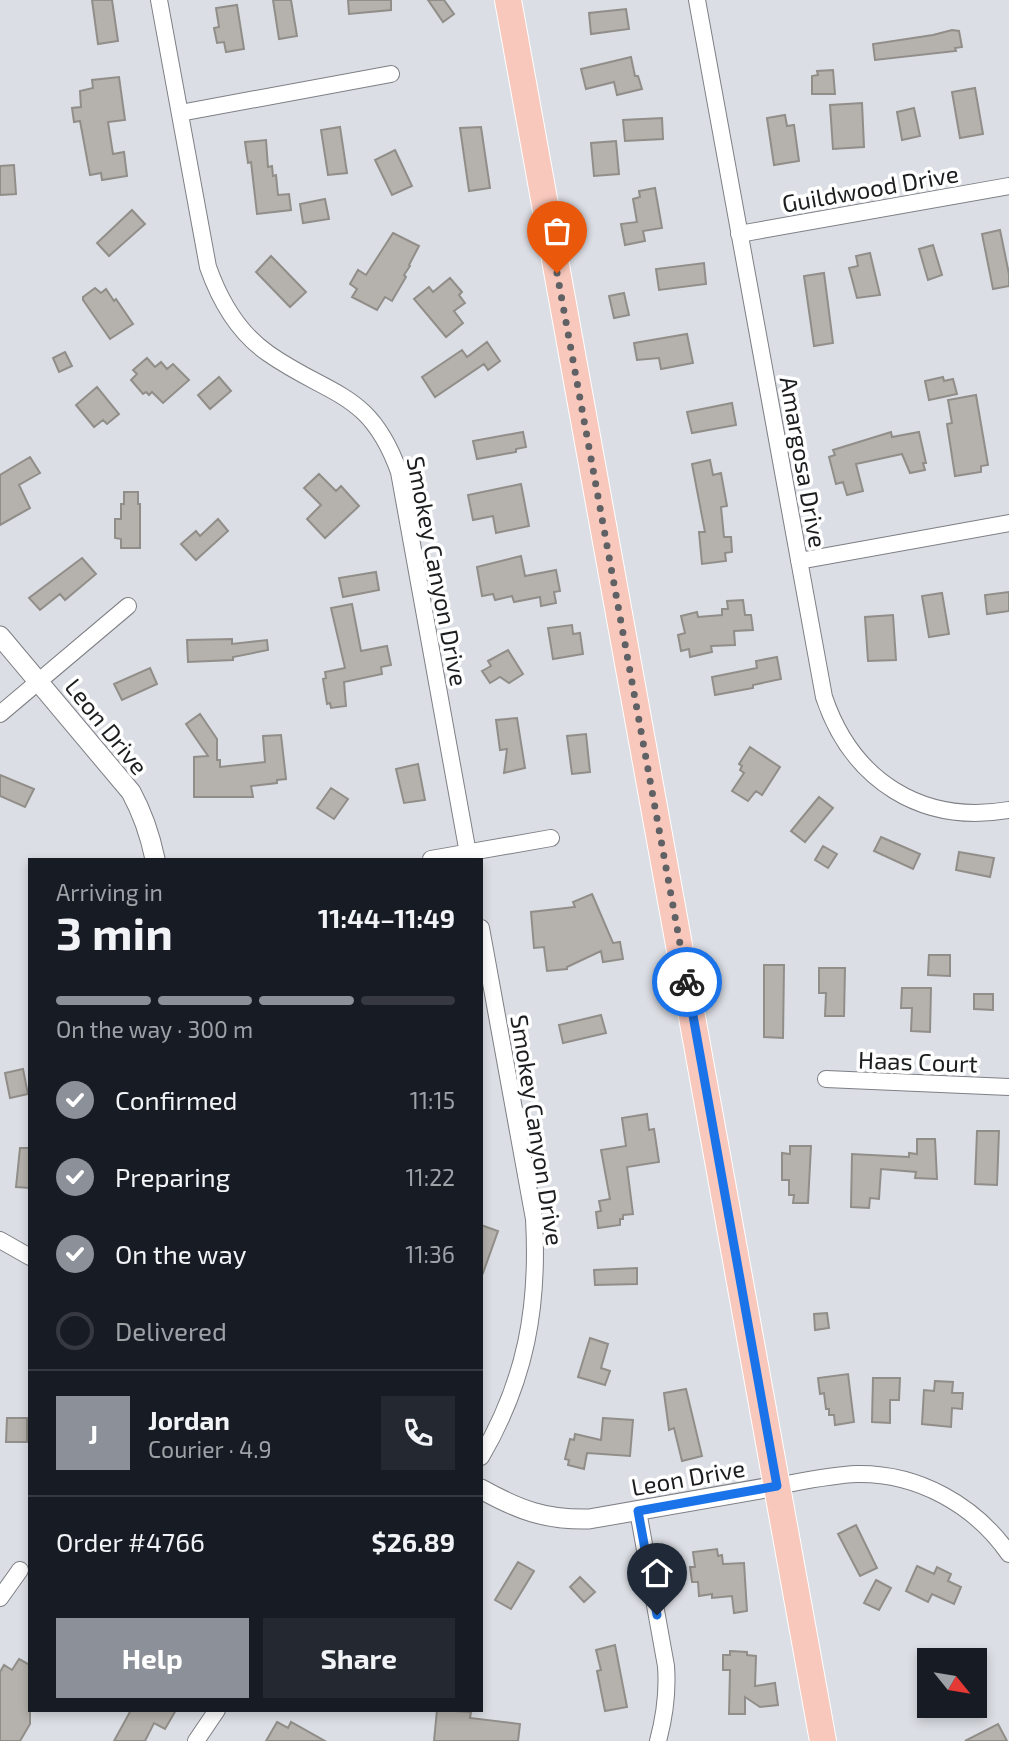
<!DOCTYPE html>
<html lang="en">
<head>
<meta charset="utf-8">
<style>
	body { margin:0; font-family:"Exo 2",sans-serif; background:#242831; color:#f1f3f6; height:100vh; display:flex; flex-direction:column; font-size:26px; white-space:nowrap }
	* { box-sizing:border-box; margin:0 }
	p { font-size:23px; color:#9ea1a6 }
	.icon { flex:none; width:38px; height:38px; fill:none; stroke:currentColor; stroke-width:2; stroke-linecap:round; stroke-linejoin:round }
	.map { position:relative; flex:1; overflow:hidden }
	.details { position:absolute; left:28px; top:858px; width:455px; height:854px; display:flex; flex-direction:column; background:#171b24; border-radius:0px; box-shadow:0 4px 10px #0003 }
	.details>* { flex:none }
	.needle { width:46px; rotate:120deg }
	.tools { position:absolute; left:917px; top:1648px; display:grid; gap:14px }
	.tools a { display:grid; place-items:center; width:70px; height:70px; border-radius:0px; background:#171b24; box-shadow:0 4px 10px #0003; font-size:35px }
	.pin { position:absolute; display:grid; place-items:center; width:60px; height:60px; color:#fff; margin:-72px -30px; border-radius:50% 50% 50% 0; rotate:-45deg; box-shadow:0 0 7px #0007 }
	.pin .icon { rotate:45deg }
	.courier { position:absolute; display:grid; place-items:center; width:70px; height:70px; margin:-35px; border:5px solid #1a73e8; border-radius:50%; background:#fff; color:#222; box-shadow:0 2px 9px #0007 }
	.overview em { font-style:normal; font-weight:700 }
	.overview div { display:flex; flex-direction:column-reverse }
	.overview { display:flex; align-items:center; justify-content:space-between; height:119px; padding:0 28px }
	h1 { font-size:46px; font-weight:700; line-height:52px }
	.bar { display:grid; grid-template-columns:repeat(4,1fr); gap:10px 7px; align-content:center; height:84px; padding:0 28px }
	.bar i { height:9px; border-radius:5px; background:#363941 }
	.bar .on { background:#8c9099 }
	.bar p { grid-column:span 4 }
	.line { display:flex; align-items:center; gap:18px; padding:0 28px; border-top:2px solid #363941 }
	.line div { flex:1 }
	.round { display:grid; place-items:center; flex:none; width:74px; height:74px; border-radius:0px; background:#242831 }
	ol { padding:0 28px; list-style:none }
	li { display:flex; align-items:center; gap:21px; height:77px }
	li p { margin-inline-start:auto }
	li .icon { padding:7px; border-radius:50%; background:#8c9099; color:#fff; stroke-width:4 }
	li:last-child { color:#9ea1a6 }
	li i { width:38px; height:38px; border:4px solid #363941; border-radius:50% }
	.cta { display:flex; gap:14px; margin-top:auto; padding:14px 28px }
	.cta a { flex:1; height:80px; border-radius:0px; background:#8c9099; color:#fff; font-size:28px; font-weight:700; line-height:80px; text-align:center }
	.cta a+a { background:#242831; color:#f1f3f6 }
	.map>svg:first-child { display:block }
	.building { fill:#b5b1ac; stroke:#918e89; stroke-width:2 }
	.lines { fill:none; stroke-linecap:round; stroke-linejoin:round }
	.minor-casing { stroke:#7d7f84; stroke-width:18 }
	.tertiary-casing { stroke:#7d7f84; stroke-width:21 }
	.primary-casing { stroke:#fff; stroke-width:28 }
	.minor { stroke:#fff; stroke-width:16 }
	.tertiary { stroke:#fff; stroke-width:19 }
	.primary { stroke:#f9c8bc; stroke-width:26 }
	.done { stroke:#5f6164; stroke-width:7; stroke-dasharray:0 12.6 }
	.route { stroke:#1a73e8; stroke-width:9 }
	.labels { text-anchor:middle; dominant-baseline:central; stroke-width:7; stroke-linejoin:round; paint-order:stroke }
	.street-label { font-size:24px; fill:#1c1d1f; stroke:#fff }
</style>
</head>
<body>
<div class="map">
<svg width="1009" height="1741" viewBox="0 0 1009 1741">
	<rect width="100%" height="100%" fill="#dbdee4"/>
	<path class="building" d="M92 0H112L118 41 98 44Z
		M273 0H291L297 36 279 39Z
		M348 0H391V10L349 14Z
		M428 0H444L454 14 443 22Z
		M237 5 244 49 226 52 224 42 217 43 214 28 219 27 216 8Z
		M626 9 629 29 591 34 589 13Z
		M952 30 959 31 962 47 955 48 956 51 875 60 873 44 933 35Z
		M631 57 635 76H638L642 89 617 95 614 82 586 89 581 69Z
		M833 70 835 94H812V76L818 75 817 71Z
		M119 77 125 120 108 122 113 154 124 152 127 176 102 180 101 173 90 175 80 121 74 122 72 108 81 107 80 91 93 88 92 80Z
		M975 88 983 134 960 138 952 92Z
		M862 103 864 147 833 149 830 105Z
		M914 108 920 136 902 140 897 112Z
		M785 115 787 126 794 125 799 161 774 165 767 118Z
		M662 118 663 139 625 141 623 120Z
		M340 127 347 173 328 175 321 130Z
		M481 127 490 188 469 191 460 128Z
		M266 140 268 167 272 166 273 176 276 175 278 195 289 194 291 210 257 214 251 162 248 163 245 142Z
		M616 141 619 174 594 176 591 143Z
		M395 150 412 186 392 195 375 160Z
		M14 165 16 194 0 195V166Z
		M655 188 662 228 643 231 645 241 625 245 621 224 637 222 633 199 640 197 639 191Z
		M325 199 329 219 303 223 300 204Z
		M132 210 145 224 109 256 97 243Z
		M1000 230 1009 274V286L993 289 982 234Z
		M393 233 419 246 409 265 410 266 404 275 406 277 392 301 385 297 377 310 352 297 357 289 350 284 358 270 366 275Z
		M933 245 942 275 928 280 919 249Z
		M870 253 880 295 857 298 849 268 858 266 856 256Z
		M271 256 306 292 290 307 256 272Z
		M704 263 706 284 659 290 656 269Z
		M824 273 833 343 814 346 804 276Z
		M450 278 462 292 459 295 465 303 454 311 463 323 446 337 414 299 429 287 433 292Z
		M95 288 101 293 106 289 114 301 116 299 133 324 110 339 83 300V297Z
		M624 293 629 315 614 318 609 296Z
		M687 334 693 363 661 369 659 358 637 360 634 343Z
		M487 342 500 361 488 370 484 364 435 397 422 377 462 350 467 357Z
		M65 352 72 366 59 372 53 358Z
		M147 358 155 367 161 362 167 369 173 364 189 380 163 403 152 392 149 395 146 392 143 394 131 380 137 374 133 370Z
		M219 377 231 391 210 409 198 395Z
		M943 377 944 381 953 379 957 394 929 400 925 381Z
		M97 387 119 414 107 424 103 420 94 427 76 405Z
		M976 395 988 465 981 466V472L955 476 947 424 952 423 948 400Z
		M732 403 736 425 692 433 687 412Z
		M523 432 526 447 516 449V452L477 459 473 441Z
		M891 432 892 437 919 432 926 463H923L925 470 910 473 902 454 856 464 863 491 847 495 843 482 836 484 829 457 835 455 833 450Z
		M30 457 40 473 19 485 30 508 0 525V475Z
		M710 460 713 475 721 473 727 506 721 507 724 537H731L732 552 725 553 726 561 702 564 699 532H705L692 464Z
		M319 474 336 491 341 486 359 506 325 538 307 519 321 505 304 488Z
		M521 484 529 526 496 533 493 516 473 520 468 495Z
		M124 492H138V504H140V548H121V539L115 538V519H121V504H124Z
		M218 519 228 531 196 560 181 544 196 531 200 536Z
		M521 556 525 576 556 570 560 591 554 592 556 603 541 606 540 597 514 602 512 596 495 600 493 594 482 596 477 567Z
		M82 558 96 574 65 600 60 594 40 610 29 598Z
		M376 572 379 590 343 597 339 578Z
		M1009 592V611L987 614 985 595Z
		M942 593 949 634 929 637 922 596Z
		M743 600 745 615H751L753 630 734 631 735 645 711 646 712 652 690 657 689 649 681 651 678 635 685 633 681 616 697 612 698 617 722 615V609H728L727 601Z
		M352 604 361 651 387 646 391 665 381 667 382 674 344 682 346 706 331 708 330 703 327 704 323 679 326 678 325 672 345 668 331 608Z
		M893 615 896 660 868 661 865 617Z
		M572 625 573 634 580 633 583 654 553 659 548 628Z
		M232 639V644L267 640 268 650 233 657V660L188 662 187 640Z
		M508 650 523 674 509 683 500 677 490 683 482 671 491 666 488 661Z
		M777 657 781 679 753 685V688L715 695 712 677 757 668 756 661Z
		M150 668 157 684 122 700 114 684Z
		M200 714 217 739V760H220V767L265 762 263 736 281 735 286 779 277 780V783L251 786 253 797H194V757L208 756 186 724Z
		M517 718 525 768 504 773 507 749 500 750 496 720Z
		M586 734 590 772 572 774 567 736Z
		M750 747 780 767 762 795 756 791 748 801 732 791 744 773 740 770 742 766 739 764Z
		M418 764 425 800 404 803 396 769Z
		M0 775 34 789 25 807 0 796Z
		M331 788 348 799 334 819 317 808Z
		M819 797 833 808 805 842 791 831Z
		M881 837 920 854 913 869 874 851Z
		M823 846 837 854 828 868 815 860Z
		M959 852 994 858 990 877 956 870Z
		M592 894 613 943 620 942 623 959 603 962 601 951 567 967V969L547 971 544 947 534 948 531 912 575 907 573 902Z
		M929 955H950V976L928 975Z
		M764 965H784L783 1038 764 1037Z
		M819 968H845L844 1016H825L826 993H819Z
		M902 988H931L930 1032 911 1031 912 1008H901Z
		M974 994H993V1010L974 1009Z
		M601 1015 606 1033 563 1043 559 1025Z
		M23 1069 28 1094 10 1098 5 1073Z
		M647 1114 649 1130 654 1129 659 1162 627 1167 633 1214 623 1215V1219H620V1225L598 1228 596 1212 601 1211 599 1201 610 1199 601 1150 626 1146 622 1118Z
		M977 1131H999L997 1185 975 1184Z
		M917 1139H935L937 1179 915 1178 916 1172 881 1169 879 1199 870 1198 869 1208 851 1207 852 1154 909 1157V1153L917 1154Z
		M790 1146H811L808 1203H793L794 1195H789V1180H782V1153L790 1154Z
		M20 1148H30V1188L16 1187Z
		M481 1225 498 1231 483 1273 481 1272Z
		M637 1268V1284L595 1285 594 1270Z
		M827 1313 829 1328 815 1330 814 1314Z
		M590 1338 608 1344 601 1368 610 1371 605 1385 578 1377Z
		M848 1374 854 1422 835 1425 834 1415H829V1409H826L824 1393 820 1394 818 1378Z
		M873 1378H900L899 1400H890V1423L872 1422Z
		M935 1381 953 1382 952 1393H963L962 1409 952 1408 951 1427 922 1424 924 1390 934 1391Z
		M686 1389 702 1456 682 1461 674 1428 669 1430 664 1393Z
		M7 1418H27V1442H6Z
		M603 1418 633 1420 630 1456 587 1453 584 1469 568 1465 569 1460 565 1459 570 1439 574 1440 575 1434 601 1440Z
		M856 1525 877 1568 860 1576 838 1534Z
		M717 1549 718 1556 722 1555 723 1564 744 1563 747 1611 734 1613 732 1596 712 1598V1594L699 1596 698 1582H692L690 1567H695L693 1552Z
		M518 1562 534 1571 511 1609 495 1600Z
		M917 1566 934 1574 937 1567 951 1574 948 1581 961 1587 954 1604 932 1594 928 1602 906 1591Z
		M580 1577 595 1592 584 1602 570 1587Z
		M876 1580 891 1588 879 1610 864 1603Z
		M615 1645 627 1707 605 1711 597 1671 601 1670 596 1650Z
		M730 1651 747 1652V1655L756 1656 755 1686 775 1683 778 1705 760 1707 745 1697V1714H729L730 1670H723V1655H730Z
		M19 1659 30 1665V1724L20 1741H0V1672L4 1665 12 1670Z
		M131 1710H176L165 1729 154 1723 145 1741H114Z
		M437 1710 471 1712 470 1718 520 1724 518 1741H434Z
		M277 1722 288 1728 291 1722 325 1741H266Z
		M998 1724 1007 1741H965Z"/>
	<g class="lines">
		<defs>
			<path id="minor" d="M159 0 208 267C220 301 238 333 269 354 331 397 370 391 399 472L469 859
				M697 0 824 697C852 780 921 825 1009 810
				M180 113 391 74
				M739 234 1009 186
				M799 561 1009 523
				M0 714 128 606
				M431 859 551 838
				M481 928 534 1219C539 1307 526 1380 481 1457
				M826 1079 1009 1087
				M0 1240 30 1257
				M777 1486C804 1481 830 1475 857 1474 918 1473 975 1505 1009 1554
				M638 1511 666 1666C668 1693 665 1715 658 1741
				M0 1598 20 1570
				M196 1741 217 1710"/>
			<path id="tertiary" d="M0 636 131 792C143 814 150 835 155 859
				M481 1489C519 1510 545 1520 589 1519L777 1486"/>
			<path id="primary" d="M508 0 823 1741"/>
		</defs>
		<use href="#minor" class="minor-casing"/>
		<use href="#tertiary" class="tertiary-casing"/>
		<use href="#primary" class="primary-casing"/>
		<use href="#minor" class="minor"/>
		<use href="#tertiary" class="tertiary"/>
		<use href="#primary" class="primary"/>
	</g>
	<g class="lines">
		<path class="done" d="M557 273 687 982"/>
		<path class="route" d="M657 1615 638 1511 777 1486 687 982"/>
	</g>
	<g class="labels">
		<g class="street-label">
			<text transform="translate(870 188) rotate(-10)">Guildwood Drive</text>
			<text transform="translate(804 462) rotate(80)">Amargosa Drive</text>
			<text transform="translate(438 571) rotate(79)">Smokey Canyon Drive</text>
			<text transform="translate(107 726) rotate(51)">Leon Drive</text>
			<text transform="translate(918 1061) rotate(2)">Haas Court</text>
			<text transform="translate(538 1130) rotate(81)">Smokey Canyon Drive</text>
			<text transform="translate(688 1477) rotate(-10)">Leon Drive</text>
		</g>
	</g>
</svg>
<div class="tools">
<a><svg class="needle" viewBox="-14 -14 28 28"><path d="M0-13l5 13h-10z" fill="#e53935"/><path d="M0 13l5-13h-10z" fill="#9ea1a6"/></svg></a>
</div>
<div class="pin" style="left:557px;top:273px;background:#ea580c"><svg class="icon" aria-label="bag" viewBox="0 0 24 24"><path d="M5 8h14l-1 12H6zM9 8a3 3 0 0 1 6 0"/></svg></div>
<div class="pin" style="left:657px;top:1615px;background:#1f2937"><svg class="icon" aria-label="home" viewBox="0 0 24 24"><path d="M3 11l9-7 9 7M6 9v11h12V9"/></svg></div>
<div class="courier" style="left:687px;top:982px"><svg class="icon" aria-label="bike" viewBox="0 0 24 24"><circle cx="6" cy="16" r="4"/><circle cx="18" cy="16" r="4"/><path d="M6 16l4-8h5l3 8M10 8l3 8H6M13 5h3"/></svg></div>
<section class="details">
<div class="overview"><div><h1>3 min</h1><p>Arriving in</p></div><em>11:44–11:49</em></div>
<div class="bar"><i class="on"></i><i class="on"></i><i class="on"></i><i></i><p>On the way · 300 m</p></div>
<ol>
<li><svg class="icon" aria-label="check" viewBox="0 0 24 24"><path d="M5 12l5 5 9-10"/></svg>Confirmed<p>11:15</p></li>
<li><svg class="icon" aria-label="check" viewBox="0 0 24 24"><path d="M5 12l5 5 9-10"/></svg>Preparing<p>11:22</p></li>
<li><svg class="icon" aria-label="check" viewBox="0 0 24 24"><path d="M5 12l5 5 9-10"/></svg>On the way<p>11:36</p></li>
<li><i></i>Delivered</li>
</ol>
<div class="line" style="height:126px"><b class="round" style="background:#8c9099;color:#fff">J</b><div><b>Jordan</b><p>Courier · 4.9</p></div><a class="round"><svg class="icon" aria-label="phone" viewBox="0 0 24 24"><path d="M5 4h4l2 5-3 2q2 4 5 5l2-3 5 2v4C11 20 4 13 5 4z"/></svg></a></div>
<div class="line" style="height:91px"><div>Order #4766</div><b>$26.89</b></div>
<div class="cta"><a>Help</a><a>Share</a></div>
</section>
</div>
</body>
</html>
